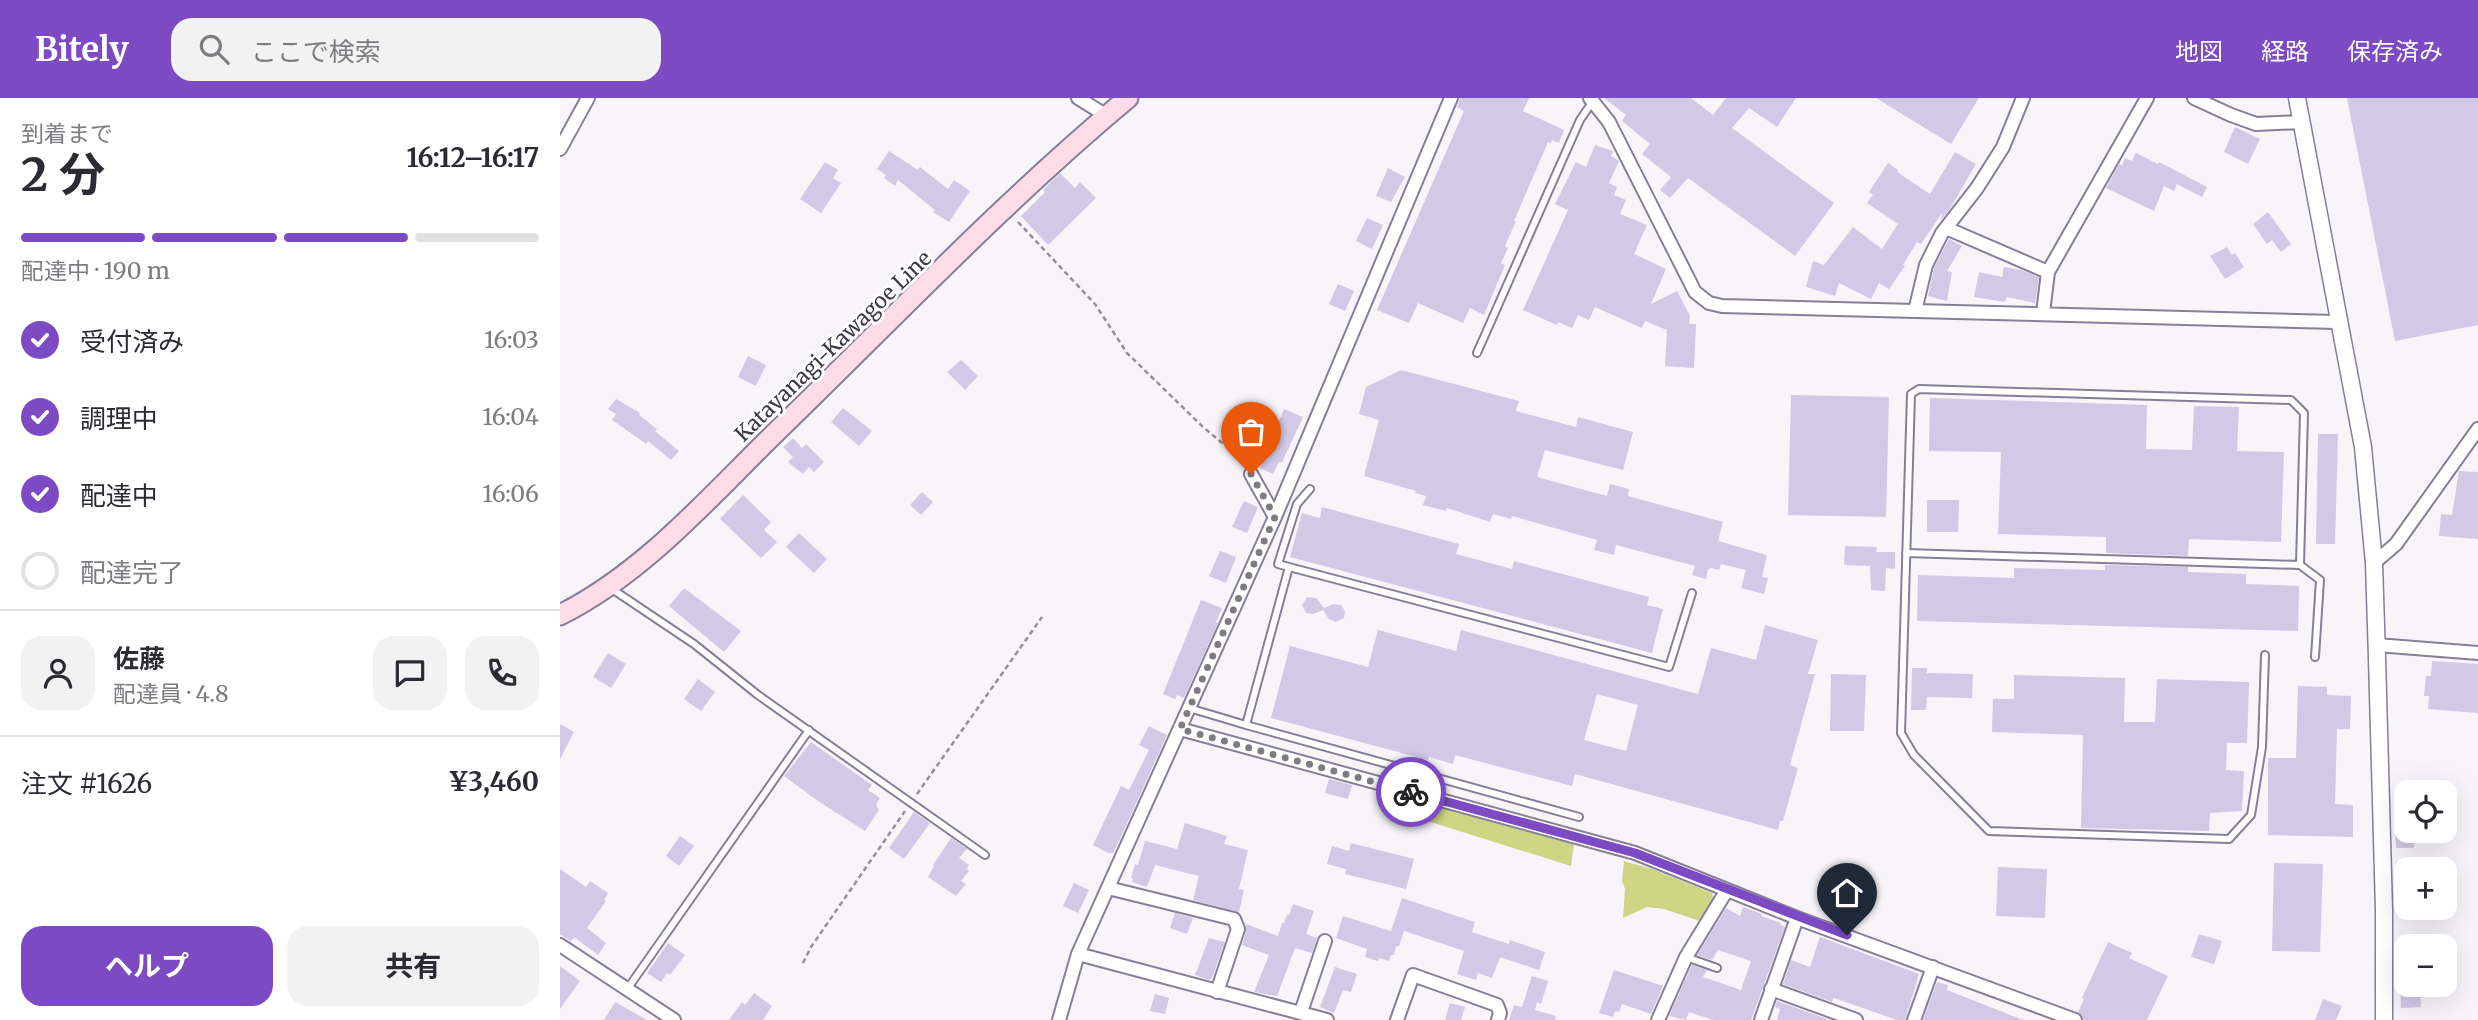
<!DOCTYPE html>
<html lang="ja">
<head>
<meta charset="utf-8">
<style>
	body { margin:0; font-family:Merriweather,"Noto Sans JP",serif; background:#f2f2f3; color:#2b2b33; height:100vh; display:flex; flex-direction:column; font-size:26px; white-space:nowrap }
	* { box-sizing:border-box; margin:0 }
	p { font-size:23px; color:#7c7c81 }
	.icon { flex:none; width:38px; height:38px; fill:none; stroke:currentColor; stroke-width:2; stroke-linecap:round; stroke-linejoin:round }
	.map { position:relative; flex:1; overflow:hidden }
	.drawer { display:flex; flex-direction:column; background:#fff; width:560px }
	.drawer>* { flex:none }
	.buttons { position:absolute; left:1834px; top:682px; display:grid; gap:14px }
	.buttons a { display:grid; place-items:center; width:63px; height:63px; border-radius:14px; background:#fff; box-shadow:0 7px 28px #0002; font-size:35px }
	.pin { position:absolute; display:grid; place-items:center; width:60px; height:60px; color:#fff; margin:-72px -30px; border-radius:50% 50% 50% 0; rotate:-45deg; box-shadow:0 0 7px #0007 }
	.pin .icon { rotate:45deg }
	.courier { position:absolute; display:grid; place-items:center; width:70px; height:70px; margin:-35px; border:5px solid #7c4ac2; border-radius:50%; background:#fff; color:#222; box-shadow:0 2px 9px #0007 }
	.head em { font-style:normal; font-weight:700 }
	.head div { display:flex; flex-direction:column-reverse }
	.head { display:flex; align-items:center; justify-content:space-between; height:119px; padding:0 21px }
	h1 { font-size:46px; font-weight:700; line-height:52px }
	.bar { display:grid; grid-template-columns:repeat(4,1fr); gap:10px 7px; align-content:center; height:84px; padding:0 21px }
	.bar i { height:9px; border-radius:5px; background:#e1e1e2 }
	.bar .active { background:#7c4ac2 }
	.bar p { grid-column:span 4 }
	.line { display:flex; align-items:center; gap:18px; padding:0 21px; border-top:2px solid #e1e1e2 }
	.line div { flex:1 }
	.round { display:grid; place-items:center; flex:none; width:74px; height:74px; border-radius:21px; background:#f2f2f3 }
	ol { padding:0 21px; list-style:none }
	li { display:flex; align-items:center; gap:21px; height:77px }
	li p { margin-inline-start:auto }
	li .icon { padding:7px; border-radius:50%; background:#7c4ac2; color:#fff; stroke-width:4 }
	li:last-child { color:#7c7c81 }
	li i { width:38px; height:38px; border:4px solid #e1e1e2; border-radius:50% }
	.primary-button { display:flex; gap:14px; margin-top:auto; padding:14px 21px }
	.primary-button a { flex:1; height:80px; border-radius:21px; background:#7c4ac2; color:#fff; font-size:28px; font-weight:700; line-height:80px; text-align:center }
	.primary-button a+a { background:#f2f2f3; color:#2b2b33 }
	header { display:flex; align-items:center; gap:42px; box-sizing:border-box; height:98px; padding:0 35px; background:#7c4ac2; color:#fff }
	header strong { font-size:33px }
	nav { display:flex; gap:38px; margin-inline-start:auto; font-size:24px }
	.search { width:490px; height:63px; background:#f2f2f3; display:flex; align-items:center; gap:18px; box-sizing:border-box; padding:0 24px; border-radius:21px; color:#7c7c81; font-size:26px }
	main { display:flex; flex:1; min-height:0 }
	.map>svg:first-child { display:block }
	.green { fill:#ced686 }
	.building { fill:#d1c9e5; fill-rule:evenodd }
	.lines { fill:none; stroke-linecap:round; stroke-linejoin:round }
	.service-casing { stroke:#877e97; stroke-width:10 }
	.minor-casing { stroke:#877e97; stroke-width:16 }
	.tertiary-casing { stroke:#877e97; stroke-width:19 }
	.secondary-casing { stroke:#877e97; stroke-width:23 }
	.path { stroke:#939099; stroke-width:2.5; stroke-dasharray:5 3.5; stroke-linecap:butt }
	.service { stroke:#fff; stroke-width:6 }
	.minor { stroke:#fff; stroke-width:12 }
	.tertiary { stroke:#fff; stroke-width:16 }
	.secondary { stroke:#fcdde7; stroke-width:19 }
	.done { stroke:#7f7b84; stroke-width:7; stroke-dasharray:0 12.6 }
	.route { stroke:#7c4ac2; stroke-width:9 }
	.labels { text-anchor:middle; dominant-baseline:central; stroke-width:6; stroke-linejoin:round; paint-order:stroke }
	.street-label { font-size:21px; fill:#3e3a45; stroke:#fff }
</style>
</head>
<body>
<header>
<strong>Bitely</strong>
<div class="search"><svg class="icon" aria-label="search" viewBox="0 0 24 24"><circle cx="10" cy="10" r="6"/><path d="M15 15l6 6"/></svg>ここで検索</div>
<nav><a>地図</a><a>経路</a><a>保存済み</a></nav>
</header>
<main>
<section class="drawer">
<div class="head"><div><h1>2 分</h1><p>到着まで</p></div><em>16:12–16:17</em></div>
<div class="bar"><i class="active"></i><i class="active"></i><i class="active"></i><i></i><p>配達中 · 190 m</p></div>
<ol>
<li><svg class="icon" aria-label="check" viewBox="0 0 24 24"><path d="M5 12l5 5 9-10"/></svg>受付済み<p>16:03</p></li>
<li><svg class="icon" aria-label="check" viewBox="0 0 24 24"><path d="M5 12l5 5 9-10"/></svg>調理中<p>16:04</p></li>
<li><svg class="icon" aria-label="check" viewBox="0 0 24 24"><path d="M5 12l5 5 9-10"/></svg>配達中<p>16:06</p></li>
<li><i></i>配達完了</li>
</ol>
<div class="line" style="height:126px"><a class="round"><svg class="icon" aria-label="person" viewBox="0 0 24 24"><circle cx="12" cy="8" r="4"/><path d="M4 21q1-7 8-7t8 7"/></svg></a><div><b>佐藤</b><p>配達員 · 4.8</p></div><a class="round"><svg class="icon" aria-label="chat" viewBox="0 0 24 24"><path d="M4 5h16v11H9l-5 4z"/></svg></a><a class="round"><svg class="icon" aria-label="phone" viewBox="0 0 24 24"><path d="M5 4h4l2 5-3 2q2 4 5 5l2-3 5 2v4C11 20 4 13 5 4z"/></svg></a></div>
<div class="line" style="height:91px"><div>注文 #1626</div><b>¥3,460</b></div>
<div class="primary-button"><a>ヘルプ</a><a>共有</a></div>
</section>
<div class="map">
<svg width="1918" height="922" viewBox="0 0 1918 922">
	<rect width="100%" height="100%" fill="#f7f5fa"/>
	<path class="green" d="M835 696 1014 745 1011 768 829 711Z
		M1064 763 1092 771 1152 795 1154 803 1140 823 1104 811 1087 809 1063 820 1065 791 1062 783Z"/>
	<path class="building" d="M900 0H969L963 13 1004 32 999 45 992 42 991 45 988 44 954 123H956L945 148 948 150 941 165 945 167 924 217 910 210 903 225 858 205 849 225 817 212 904 13 897 9Z
		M1044 0H1131L1153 17 1166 0H1236L1217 29 1189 10 1172 30 1274 105 1235 158 1128 80 1110 100 1100 92 1111 79 1082 56 1090 46 1062 23 1066 17Z
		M1316 0H1419L1391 46Z
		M1787 0H1918V227L1835 243Z
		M1675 29 1700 41 1688 66 1664 54Z
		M1035 47 1053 53 1051 58 1059 63 1049 85 1057 89 1054 97 1066 102 1060 116 1087 127 1074 156 1106 171 1091 206 1117 193 1130 218 1129 226H1136L1134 270 1105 268 1107 232 1085 223 1082 230 1035 209 1029 222 1018 217 1012 230 998 224 997 227 963 212 1008 112 995 106 1016 64 1026 69Z
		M329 53 358 72 360 69 388 91 394 82 410 93 389 124 373 114 375 112 338 82 335 88 324 80 326 77 317 71Z
		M1395 54 1416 66 1391 109 1381 122 1382 115 1361 146 1357 144 1343 167 1345 168 1329 191 1319 185 1311 201 1279 185 1275 198 1246 189 1253 163 1264 167 1293 129 1322 151 1338 126 1307 105 1313 97 1309 94 1328 65 1338 72 1337 74 1370 96Z
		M1576 55 1598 66 1599 64 1647 89 1642 99 1617 86 1614 93 1604 88 1594 113 1546 90 1559 66 1562 68 1565 60 1572 63Z
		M265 64 278 72 273 80 281 85 261 115 240 101Z
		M828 70 845 79 831 104 816 98Z
		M500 75 515 90 520 84 536 100 488 147 461 118 485 94 483 92Z
		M1708 114 1731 146 1721 154 1712 142 1707 146 1693 126Z
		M807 120 823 127 812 151 796 143Z
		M1389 141 1402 148 1387 173 1392 174 1387 203 1368 198 1374 170Z
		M1667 149 1672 157 1675 155 1684 169 1665 181 1650 158Z
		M1444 169 1461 172 1479 179 1475 205 1447 199 1445 204 1414 199 1419 174 1442 179Z
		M778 186 794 193 785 213 769 206Z
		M188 258 206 267 196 288 178 279Z
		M401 262 418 278 405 292 387 274Z
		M841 272 959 303 956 313 1016 329 1018 319 1073 334 1063 372 985 352 977 379 1047 398 1050 386 1069 391 1068 398 1163 424 1158 443 1207 457 1202 479 1208 480 1204 496 1181 490 1186 472 1161 466 1159 472 1151 470 1148 471 1146 481 1132 477 1135 468 1056 447 1054 457 1034 452 1037 442 952 418 951 421 933 416 930 424 887 410 886 413 863 407 866 398 855 395 856 393 804 378 819 322 799 316 806 289Z
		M1231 297 1329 299 1326 419 1228 417Z
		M1370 300 1587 307 1586 351 1632 352 1634 308 1679 309 1677 353 1724 354 1721 444 1629 441 1628 458 1546 455V439L1438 436 1441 354 1369 353Z
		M56 301 80 315 79 317 97 331 95 333 119 353 111 362 88 343 86 346 52 322 56 316 48 311Z
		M283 310 312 333 299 348 271 324Z
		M724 311 743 319 722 364H719L713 376 700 370Z
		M1758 336H1778L1775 446H1756Z
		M233 340 242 350 246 346 264 364 254 374 249 369 243 376 228 364 233 359 223 349Z
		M1899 373 1918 374V441L1879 438 1881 416 1892 417Z
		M362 394 373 404 361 417 350 407Z
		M183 397 211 424 204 432 217 444 201 460 160 421Z
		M1367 402H1399L1398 434H1367Z
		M684 403 698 409 687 435 672 429Z
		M762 409 899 446 896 456 952 471 954 463 1089 499 1087 507 1103 511 1092 555 730 459 742 415 760 420Z
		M239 435 267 461 254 475 226 449Z
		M1285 448 1317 449 1316 454H1335V471L1326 470 1325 493 1311 492 1310 468 1284 467Z
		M660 453 676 459 666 485 649 478Z
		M1545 467 1628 469V474L1686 476V486L1739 488 1738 533 1357 523 1358 477 1454 480V470L1545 472Z
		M124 490 181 533 164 554 109 508Z
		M747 499 756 500 764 510 774 506 781 507 785 513 784 520 776 524 769 521 763 512 753 516 746 515 742 507Z
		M641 502 662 510 656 524 658 525 624 600 617 597 615 601 603 596Z
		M1205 527 1258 542 1248 576H1255L1230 667 1238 670 1223 723H1220L1218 732 1015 676 1012 688 895 657 893 666 869 659 868 662 711 620 730 548 808 569 818 532 896 553 901 532 1138 596 1151 550 1196 562ZM1037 596 1078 607 1066 653 1024 642Z
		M48 555 66 566 51 590 33 579Z
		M1872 563 1918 566V615L1868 611 1869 598H1864L1866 578H1871Z
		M1352 570H1367V575L1413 576 1412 600 1367 599 1366 612H1351Z
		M1271 576 1306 577 1304 633H1270Z
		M1454 577 1565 580 1564 624H1595L1597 581 1689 584 1687 645H1667L1666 672 1684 673 1682 713 1650 715 1649 733 1521 730 1523 637 1432 634 1433 601H1454Z
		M138 581 155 594 141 613 124 601Z
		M1738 588 1767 589V597L1791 598 1790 631H1777L1775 706 1793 707V739L1708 737V660H1736Z
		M0 626 14 634 0 661Z
		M589 628 607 637 561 739 553 755H548L533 747 561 688 569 692 589 652 579 647Z
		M251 644 312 687 308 692 320 700 316 706 319 712 305 733 258 703 224 678Z
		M769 681 792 687 788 701 765 695Z
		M354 714 370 725 344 761 329 750Z
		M625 725 667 738 664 746 688 752 679 791 684 792 679 814 633 802 639 778 595 767 587 789 572 784 573 781 571 780 575 766 578 767 585 743 617 751Z
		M1835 733H1853L1854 750H1836Z
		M120 738 134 748 119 768 106 758Z
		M391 740 407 751 399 760 409 767 407 771 409 773 401 783 406 786 396 798 368 779 374 768 373 767Z
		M791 745 854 761 846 791 785 776 786 771 767 766 772 748 789 753Z
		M1714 765 1763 766 1760 854 1712 853Z
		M1438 769 1487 771 1485 820 1436 818Z
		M0 771 26 789 30 783 48 795 44 802 46 803 27 830 46 845 38 857 14 839 11 843 0 836Z
		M514 785 529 792 518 815 503 808Z
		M842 800 915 824 912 834 949 846 950 842 985 854 979 872 940 859 932 880 918 875 916 882 897 876 904 853 844 833 839 848H836L834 857H831L829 863 819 860 818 863 805 859 807 851 776 840 783 818 831 833Z
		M733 806 754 813 746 836 757 840 752 855 735 850 717 898 694 894 709 857 682 847 686 834V826L718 838 722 825H724L727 817H729Z
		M1183 809 1202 816 1201 818 1221 825 1220 827 1225 829 1191 922H1153L1129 914 1126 922 1109 918 1132 867 1147 872 1143 879 1181 892 1191 863 1158 852 1152 862 1137 857 1166 810 1180 818Z
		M615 815 633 820 627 836 610 830Z
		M1639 836 1662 843 1654 866 1631 859Z
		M1260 839 1359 876 1345 922H1337L1277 901 1273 900 1272 904 1223 886 1231 862 1250 869Z
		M649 840 665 844 652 880 649 882 635 877Z
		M1548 844 1572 855 1569 860 1608 878 1587 922H1524L1518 914 1524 901 1522 900Z
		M108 845 125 857 110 877 107 875 101 884 87 875Z
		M0 868 20 883 0 911Z
		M775 869 797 876 791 894 783 892 774 915 760 909Z
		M1054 872 1103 888 1091 916 1062 906 1059 914 1055 913 1053 919 1039 915Z
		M972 878 988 883 981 906 977 904 975 912 996 918 995 922H949L954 907 962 909Z
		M1377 884 1388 887 1387 892 1463 922H1363Z
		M1840 887H1860L1861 909 1841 910Z
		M194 895 212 908 203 922H169L182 904 185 907Z
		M595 896 609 900 605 916 590 913Z
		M1763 901 1782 908 1776 922H1755Z
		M1217 903 1267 921 1266 922H1217L1220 911 1215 909Z
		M55 904 87 922H44Z
		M890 905 905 909 901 922H885Z"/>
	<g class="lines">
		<defs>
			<path id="service" d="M917 255 1020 22 1033 3
				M1346 455 1740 467 1760 482 1755 559
				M729 469 718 466 737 406 750 391
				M52 491 134 546 198 597 425 757
				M1705 557 1702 649 1691 717 1669 741 1429 733 1354 657 1341 635 1351 296 1359 291 1731 302 1744 315 1740 467
				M629 610 686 627 729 469 1109 569 1132 495
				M686 627 1019 719
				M1126 859 1157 870
				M68 890 249 632"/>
			<path id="minor" d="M518 0 547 18
				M1030 0 1049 24 1135 194 1149 205 1162 208 1778 224
				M1634 0 1671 17 1696 26 1741 24
				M0 51 28 0
				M1386 130 1488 174
				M1355 213 1366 167 1382 135 1417 90 1443 49 1463 0
				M1483 215 1488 174 1587 0
				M691 376 715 419
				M1814 465 1836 446 1918 331
				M1817 547 1918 555
				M620 631 1075 755 1237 820 1515 922
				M548 790 674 821 678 831 657 894
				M0 847 114 922
				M518 856 767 922
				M1211 891 1296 922
				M741 914 765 843
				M499 922 518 856 715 419 891 0
				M837 922 853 877 937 907 940 915 938 922
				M1098 922 1126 859 1167 792
				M1201 922 1237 820
				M1354 922 1373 869"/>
			<path id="tertiary" d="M1737 0 1803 349 1814 465 1817 560 1824 812V922"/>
			<path id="secondary" d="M0 517C82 476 146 403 210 340 328 226 442 105 568 0"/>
		</defs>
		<use href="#service" class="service-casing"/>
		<use href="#minor" class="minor-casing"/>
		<use href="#tertiary" class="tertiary-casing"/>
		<use href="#secondary" class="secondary-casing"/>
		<path class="path" d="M458 124 535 206 567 255 643 329 673 354 683 367
			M357 696 482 519
			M243 865 251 849 345 713"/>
		<use href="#service" class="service"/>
		<use href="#minor" class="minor"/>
		<use href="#tertiary" class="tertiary"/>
		<use href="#secondary" class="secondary"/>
	</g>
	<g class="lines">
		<path class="done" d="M691 376 715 419 620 631 851 694"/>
		<path class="route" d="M851 694 1075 755 1287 837"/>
	</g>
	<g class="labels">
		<g class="street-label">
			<text transform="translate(273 248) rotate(-44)">Katayanagi-Kawagoe Line</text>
		</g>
	</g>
</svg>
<div class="buttons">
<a><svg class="icon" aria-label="locate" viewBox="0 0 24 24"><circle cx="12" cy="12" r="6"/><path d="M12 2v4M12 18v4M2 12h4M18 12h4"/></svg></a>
<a>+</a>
<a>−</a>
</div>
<div class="pin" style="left:691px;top:376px;background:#ea580c"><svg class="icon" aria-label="bag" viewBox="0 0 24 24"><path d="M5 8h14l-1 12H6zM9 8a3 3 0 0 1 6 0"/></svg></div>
<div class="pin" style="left:1287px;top:837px;background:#1f2937"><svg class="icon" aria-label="home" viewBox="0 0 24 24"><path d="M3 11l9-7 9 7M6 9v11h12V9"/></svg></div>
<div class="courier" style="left:851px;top:694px"><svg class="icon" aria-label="bike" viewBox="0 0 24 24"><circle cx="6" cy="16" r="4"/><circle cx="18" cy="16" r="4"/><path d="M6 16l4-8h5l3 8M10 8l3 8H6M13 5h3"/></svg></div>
</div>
</main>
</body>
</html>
